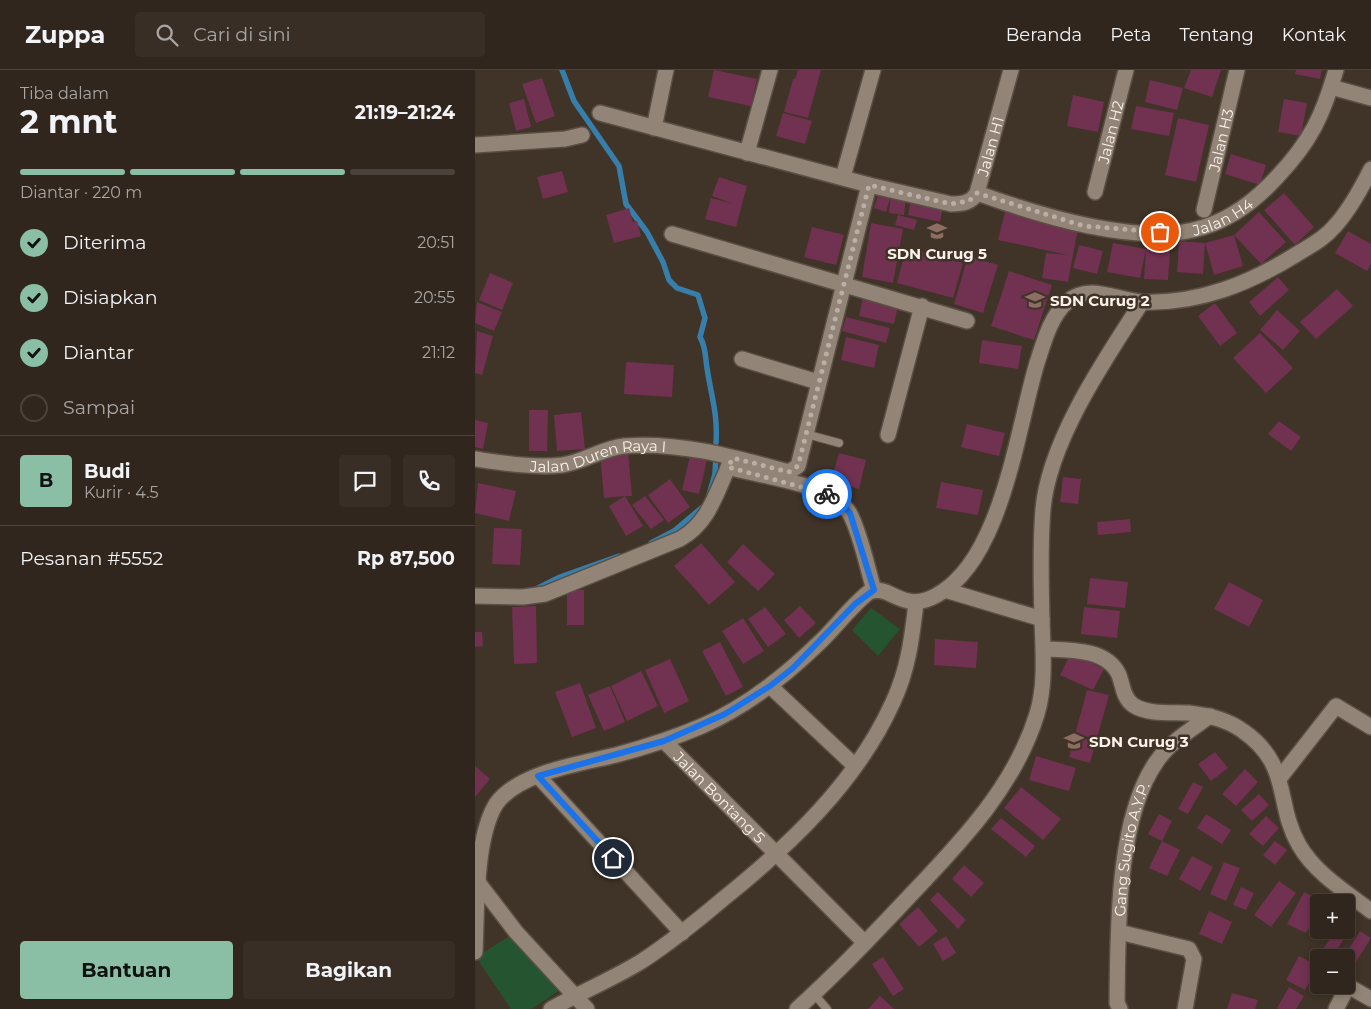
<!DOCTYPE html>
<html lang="id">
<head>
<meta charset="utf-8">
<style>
	body { margin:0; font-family:Montserrat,sans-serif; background:#382e26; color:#f1f3f6; height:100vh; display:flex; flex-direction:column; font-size:19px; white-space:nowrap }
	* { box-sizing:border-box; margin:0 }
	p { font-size:16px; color:#a8a5a4 }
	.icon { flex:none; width:28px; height:28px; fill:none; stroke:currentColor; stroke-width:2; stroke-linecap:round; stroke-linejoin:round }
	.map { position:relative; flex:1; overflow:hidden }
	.panel { display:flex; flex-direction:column; background:#30261d; width:475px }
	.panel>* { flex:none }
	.tools { position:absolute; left:835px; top:824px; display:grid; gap:10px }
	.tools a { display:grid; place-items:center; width:45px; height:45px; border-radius:5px; background:#30261d; box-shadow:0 2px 8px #0003,0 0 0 1px #4b433b; font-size:25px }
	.pin { position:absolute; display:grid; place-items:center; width:42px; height:42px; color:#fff; margin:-21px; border:2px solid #fff; border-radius:50%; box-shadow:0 1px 5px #0007 }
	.courier { position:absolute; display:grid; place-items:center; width:50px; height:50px; margin:-25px; border:4px solid #1a73e8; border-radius:50%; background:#fff; color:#222; box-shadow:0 1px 6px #0007 }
	.headline em { font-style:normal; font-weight:700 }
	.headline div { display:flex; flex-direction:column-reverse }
	.headline { display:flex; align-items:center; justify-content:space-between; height:85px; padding:0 20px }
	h1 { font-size:32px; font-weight:700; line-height:38px }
	.bar { display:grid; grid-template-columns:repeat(4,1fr); gap:8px 5px; align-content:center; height:60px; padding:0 20px }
	.bar i { height:6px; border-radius:4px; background:#4b433b }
	.bar .on { background:#8abfa5 }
	.bar p { grid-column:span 4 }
	.line { display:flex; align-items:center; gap:12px; padding:0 20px; border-top:1px solid #4b433b }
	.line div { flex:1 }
	.round { display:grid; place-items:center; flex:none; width:52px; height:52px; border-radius:5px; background:#382e26 }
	ol { padding:0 20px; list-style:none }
	li { display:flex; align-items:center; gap:15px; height:55px }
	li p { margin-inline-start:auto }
	li .icon { padding:5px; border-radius:50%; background:#8abfa5; color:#111; stroke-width:4 }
	li:last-child { color:#a8a5a4 }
	li i { width:28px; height:28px; border:2px solid #4b433b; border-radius:50% }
	.button { display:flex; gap:10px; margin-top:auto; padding:10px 20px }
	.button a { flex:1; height:58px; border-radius:5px; background:#8abfa5; color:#111; font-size:20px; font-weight:700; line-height:58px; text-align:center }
	.button a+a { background:#382e26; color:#f1f3f6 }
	header { display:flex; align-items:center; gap:30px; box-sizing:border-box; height:70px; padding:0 25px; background:#30261d; border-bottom:1px solid #4b433b }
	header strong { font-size:24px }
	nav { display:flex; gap:28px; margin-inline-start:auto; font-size:18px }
	.search { width:350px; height:45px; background:#382e26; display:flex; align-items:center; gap:12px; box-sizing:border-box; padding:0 18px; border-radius:5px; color:#a8a5a4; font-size:19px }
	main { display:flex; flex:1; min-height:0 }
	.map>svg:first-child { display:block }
	.green { fill:#255530 }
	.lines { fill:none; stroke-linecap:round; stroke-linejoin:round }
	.stream { stroke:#377eaa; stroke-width:5.5 }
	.building { fill:#713151 }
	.lane-casing { stroke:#594f44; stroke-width:10 }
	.street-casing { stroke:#594f44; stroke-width:18 }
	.lane { stroke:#928476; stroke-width:8 }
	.street { stroke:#928476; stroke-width:15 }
	.done { stroke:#baafa6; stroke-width:5; stroke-dasharray:0 9 }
	.route { stroke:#1a73e8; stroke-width:6 }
	.labels { text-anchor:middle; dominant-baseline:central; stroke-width:5; stroke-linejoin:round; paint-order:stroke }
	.street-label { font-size:15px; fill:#fbf2eb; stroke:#403327 }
	.poi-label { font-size:15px; font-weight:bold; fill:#fbf2eb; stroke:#403327; text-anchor:start }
</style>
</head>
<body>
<header>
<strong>Zuppa</strong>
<div class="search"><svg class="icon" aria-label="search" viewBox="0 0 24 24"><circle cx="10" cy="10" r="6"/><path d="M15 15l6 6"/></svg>Cari di sini</div>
<nav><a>Beranda</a><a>Peta</a><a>Tentang</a><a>Kontak</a></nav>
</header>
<main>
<section class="panel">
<div class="headline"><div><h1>2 mnt</h1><p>Tiba dalam</p></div><em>21:19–21:24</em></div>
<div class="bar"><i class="on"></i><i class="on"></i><i class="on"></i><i></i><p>Diantar · 220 m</p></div>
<ol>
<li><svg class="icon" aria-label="check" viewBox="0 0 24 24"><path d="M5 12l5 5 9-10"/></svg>Diterima<p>20:51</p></li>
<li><svg class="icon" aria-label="check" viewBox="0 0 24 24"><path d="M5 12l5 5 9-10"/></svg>Disiapkan<p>20:55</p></li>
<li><svg class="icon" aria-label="check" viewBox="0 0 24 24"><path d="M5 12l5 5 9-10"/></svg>Diantar<p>21:12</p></li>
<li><i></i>Sampai</li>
</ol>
<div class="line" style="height:90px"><b class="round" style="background:#8abfa5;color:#111">B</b><div><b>Budi</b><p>Kurir · 4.5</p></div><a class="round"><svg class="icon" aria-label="chat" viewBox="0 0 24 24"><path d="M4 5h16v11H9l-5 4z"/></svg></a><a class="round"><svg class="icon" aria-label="phone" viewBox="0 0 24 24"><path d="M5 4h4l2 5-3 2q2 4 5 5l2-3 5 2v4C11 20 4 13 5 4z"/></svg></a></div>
<div class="line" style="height:65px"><div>Pesanan #5552</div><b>Rp 87,500</b></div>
<div class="button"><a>Bantuan</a><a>Bagikan</a></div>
</section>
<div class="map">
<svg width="896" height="939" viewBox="0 0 896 939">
	<rect width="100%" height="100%" fill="#403327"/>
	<path class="green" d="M396 538 425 559 403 586 377 560Z
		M44 860 89 917 57 939H36L1 887Z"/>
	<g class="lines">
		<path class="stream" d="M87 0 99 31 144 96 151 134 172 162 188 192 194 210 202 218 223 225 230 248 225 267C231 277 230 286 232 298 236 325 243 344 241 373
			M234 425 240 404 241 385
			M176 473 199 461 231 434
			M63 518 85 507 144 486"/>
	</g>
	<path class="building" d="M239 0 282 9 276 36 233 27Z
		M323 0H346L333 48 309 42 318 9H320Z
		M716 0H746L737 27 709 18Z
		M821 0H847L845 9 820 4Z
		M67 8 80 46 61 53 47 14Z
		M675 10 708 18 702 40 670 32Z
		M598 25 629 32 623 62 592 56Z
		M49 29 56 57 41 61 34 33Z
		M809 29 832 33 826 66 803 62Z
		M661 36 699 43 694 66 656 59Z
		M308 43 337 51 330 74 301 66Z
		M703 48 734 55 721 112 690 105Z
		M756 84 791 95 785 115 750 104Z
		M87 101 93 122 68 129 62 107Z
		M244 107 272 116 261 157 230 149 236 128 258 134 237 126Z
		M404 122 431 128 429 145 414 143 416 126 411 142 399 138Z
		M809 123 839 157 820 175 789 140Z
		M436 131 468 137 465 152 433 145Z
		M154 138 158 152 162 151 166 166 139 173 131 145Z
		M530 142 603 158 593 212 567 208 571 183 593 185 523 170Z
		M784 142 811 172 786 194 759 165Z
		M423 145 442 150 439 160 420 155Z
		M396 153 428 159 418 213 387 207Z
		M337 157 369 165 361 195 329 187Z
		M873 161 896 174V194L892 201 860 183Z
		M759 165 768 196 739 205 730 173 728 204 702 202 704 171 730 173Z
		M638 173 671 179 665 208 632 202Z
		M604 175 628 181 622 204 598 198Z
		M431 178 488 193 478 228 422 213Z
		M671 179 695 181 693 210 669 209Z
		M493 186 523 195 508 243 479 234Z
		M534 201 577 215 559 270 516 256Z
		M15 203 38 213 27 240 4 230Z
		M803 207 814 220 785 246 774 232Z
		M862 219 878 236 841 269 825 252Z
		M389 222 424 231 419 254 384 246Z
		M2 232 27 242 19 261 0 253Z
		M740 233 762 263 745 276 723 246Z
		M802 240 825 261 808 280 785 260Z
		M371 247 415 258 411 273 367 261Z
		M2 261 18 266 7 305 0 303Z
		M785 263 818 298 791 323 758 288Z
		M371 267 404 275 399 298 366 290Z
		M507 270 547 276 543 299 504 293Z
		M151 292 199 295 197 327 149 324Z
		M54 340H73L72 381H54Z
		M106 342 110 379 82 381 79 345Z
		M0 350 13 353 8 379 0 377Z
		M804 351 826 367 816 381 793 364Z
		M492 354 530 363 524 386 486 377Z
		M153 381 157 426H150L168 456 151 466 134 436 150 426 129 428 125 384Z
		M364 383 391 390 384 419 356 411Z
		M215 386 232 390 224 424 207 420Z
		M588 407 606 409 603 434 585 432Z
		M195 409 215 437 193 453 173 425Z
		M466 412 508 420 503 445 461 438Z
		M3 413 41 421 34 451 0 443Z
		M170 426 189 450 176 459 157 435Z
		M655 449 656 462 623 465 622 452Z
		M19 458 47 459 45 495 17 494Z
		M226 473 260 512 234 535 199 496Z
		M268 474 300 504 283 521 252 492Z
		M615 508 653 512 650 538 612 534Z
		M754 512 788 530 774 557 739 539Z
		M92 520H109V555H92Z
		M61 536 62 593 39 594 37 537Z
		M325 536 341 553 324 568 309 550Z
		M290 537 311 564 293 577 273 549Z
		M609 537 645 541 642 568 606 564Z
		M268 548 289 581 268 594 247 561Z
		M0 562H7L8 576 0 577Z
		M460 569 503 572 501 598 459 595Z
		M245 572 268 617 251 626 227 581Z
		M596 583 629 599 618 620 585 605Z
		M195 589 214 631 189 643 170 600Z
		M166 601 183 636 152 651 136 616Z
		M105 613 121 658 97 667 80 622Z
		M135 616 150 652 129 661 113 625Z
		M612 620 634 625 615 693 594 687Z
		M740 682 753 698 736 711 723 694Z
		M561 686 601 698 594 721 554 710Z
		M0 696 15 709 0 727Z
		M770 699 783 712 761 736 747 724Z
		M718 712 728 717 713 744 703 739Z
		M546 717 586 749 568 770 529 738Z
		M784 724 794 735 777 751 766 740Z
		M684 744 697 751 687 771 705 780 692 806 674 798 687 771 673 764Z
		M731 744 756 760 747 774 722 758Z
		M791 746 804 758 788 776 774 764Z
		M526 748 560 776 551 787 516 759Z
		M800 771 812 780 800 795 788 785Z
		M717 786 738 797 725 821 704 809Z
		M749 792 765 798 751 831 735 824Z
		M489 795 509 813 496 827 477 809Z
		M804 811 821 823 796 857 779 845Z
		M766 817 779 823 771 840 758 835Z
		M463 822 491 850 483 859 455 830Z
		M829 822 850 832H844V839L831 863 812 854Z
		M443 837 463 861 444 877 424 854Z
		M734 841 757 852 747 874 724 864Z
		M871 851 878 855 857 887 847 881 861 860H871Z
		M885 861 896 868 879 895 868 888Z
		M471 866 481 883 468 891 458 874Z
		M824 886 843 896 830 920 811 910Z
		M408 887 429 919 418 926 397 894Z
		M814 917 829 926 821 939H804L802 938Z
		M757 923 783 930 780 939H752Z
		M405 926 419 939H393Z"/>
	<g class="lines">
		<defs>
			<path id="lane" d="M331 364 364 373
				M339 924 352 939"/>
			<g id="street">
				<path d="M856 17 896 28"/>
				<path id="s1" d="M125 43 394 115 476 134C487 134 496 133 502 123L536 0"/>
				<path d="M179 58 191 0"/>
				<path d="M0 75 90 69 107 65"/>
				<path d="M272 83 295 0"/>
				<path d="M368 107 398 0"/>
				<path id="s2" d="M620 122 651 0"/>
				<path id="s3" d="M502 123C563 145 666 178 729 157 758 148 783 128 803 106 836 71 848 45 861 0"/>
				<path id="s4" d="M729 140 762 0"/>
				<path d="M197 164 492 251"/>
				<path d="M267 289 343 312"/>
				<path d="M413 365 447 236"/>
				<path id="s5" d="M0 389C28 393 59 398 87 395 109 392 128 378 149 376 204 371 262 388 314 402L323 396 394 115"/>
				<path d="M253 397C284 406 359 414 375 444 386 465 392 497 399 520"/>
				<path d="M470 520 567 549"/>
				<path d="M0 526 48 527 70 524 205 469C237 451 242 417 258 388"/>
				<path d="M569 579C593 580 632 578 644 605 648 615 648 628 658 635 672 645 698 642 714 643 733 645 753 650 768 661 817 695 800 734 824 775 840 803 871 822 896 841"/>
				<path d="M295 616 380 696"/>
				<path id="s6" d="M189 671 390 873"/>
				<path d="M63 706 207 863"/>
				<path d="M804 709 861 636 896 657"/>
				<path d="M2 811 41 862 112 939"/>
				<path d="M644 862 714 879 719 889 710 939"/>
				<path d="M0 882C2 840 0 768 21 734 44 702 105 694 141 685 171 677 199 668 227 656 271 637 310 606 344 573 361 557 375 537 394 522 416 513 427 545 462 525 527 490 542 359 562 293 569 272 575 247 592 232 614 212 643 231 668 232 725 234 775 213 822 184 835 176 849 169 859 157 874 141 886 119 896 99"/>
				<path d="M76 939C106 922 138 909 167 891 196 872 222 851 248 829 315 775 382 712 418 632 433 600 437 568 441 533"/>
				<path d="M322 939C360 905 395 868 430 831 482 776 539 719 562 644 571 614 568 582 567 550 566 514 565 475 568 439 574 371 630 289 667 232"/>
				<path id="s7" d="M645 939 642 933C643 864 641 748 682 691 695 672 717 659 735 646"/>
				<path d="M861 939 873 916 896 929"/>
			</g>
		</defs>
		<use href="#lane" class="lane-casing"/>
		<use href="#street" class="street-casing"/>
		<use href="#lane" class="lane"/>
		<use href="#street" class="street"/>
	</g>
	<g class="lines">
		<path class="done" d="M352 424 253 397 258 388 314 402 323 396 394 115 476 134 494 131 502 123 609 156 685 162"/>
		<path class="route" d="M138 788 63 706 189 671 250 644 295 616 318 598 380 534 399 520 375 443 364 430 352 424"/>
	</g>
	<defs>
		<symbol id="school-bare" viewBox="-9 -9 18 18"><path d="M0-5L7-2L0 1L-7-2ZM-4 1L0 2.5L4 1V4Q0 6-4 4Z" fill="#8d6e63" stroke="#403327" stroke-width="2.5" paint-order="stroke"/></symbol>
	</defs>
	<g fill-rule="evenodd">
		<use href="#school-bare" x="448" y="147" width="28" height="28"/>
		<use href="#school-bare" x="546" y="216" width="28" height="28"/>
		<use href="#school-bare" x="585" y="657" width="28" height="28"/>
	</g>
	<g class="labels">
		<g class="street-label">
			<text stroke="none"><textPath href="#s2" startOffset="62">Jalan H2</textPath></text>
			<text stroke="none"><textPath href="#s4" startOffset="72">Jalan H3</textPath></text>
			<text stroke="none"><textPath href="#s1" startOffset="441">Jalan H1</textPath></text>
			<text stroke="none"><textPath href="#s3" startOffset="254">Jalan H4</textPath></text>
			<text stroke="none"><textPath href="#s5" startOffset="125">Jalan Duren Raya I</textPath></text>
			<text stroke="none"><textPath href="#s6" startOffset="79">Jalan Bontang 5</textPath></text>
			<text stroke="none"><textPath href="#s7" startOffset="162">Gang Sugito A.Y.P.</textPath></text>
		</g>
		<g class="poi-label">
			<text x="462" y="183" text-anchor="middle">SDN Curug 5</text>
			<text x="575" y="230">SDN Curug 2</text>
			<text x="614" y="671">SDN Curug 3</text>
		</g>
	</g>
</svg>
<div class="tools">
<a>+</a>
<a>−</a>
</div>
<div class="pin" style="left:685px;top:162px;background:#ea580c"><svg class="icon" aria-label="bag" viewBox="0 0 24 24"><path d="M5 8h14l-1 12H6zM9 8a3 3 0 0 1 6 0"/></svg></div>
<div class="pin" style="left:138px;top:788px;background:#1f2937"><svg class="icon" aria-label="home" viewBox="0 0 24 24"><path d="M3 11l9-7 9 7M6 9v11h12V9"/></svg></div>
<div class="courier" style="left:352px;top:424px"><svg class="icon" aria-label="bike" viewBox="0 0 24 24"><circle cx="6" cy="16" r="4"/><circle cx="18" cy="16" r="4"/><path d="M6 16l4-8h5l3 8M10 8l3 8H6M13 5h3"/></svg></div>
</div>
</main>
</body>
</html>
